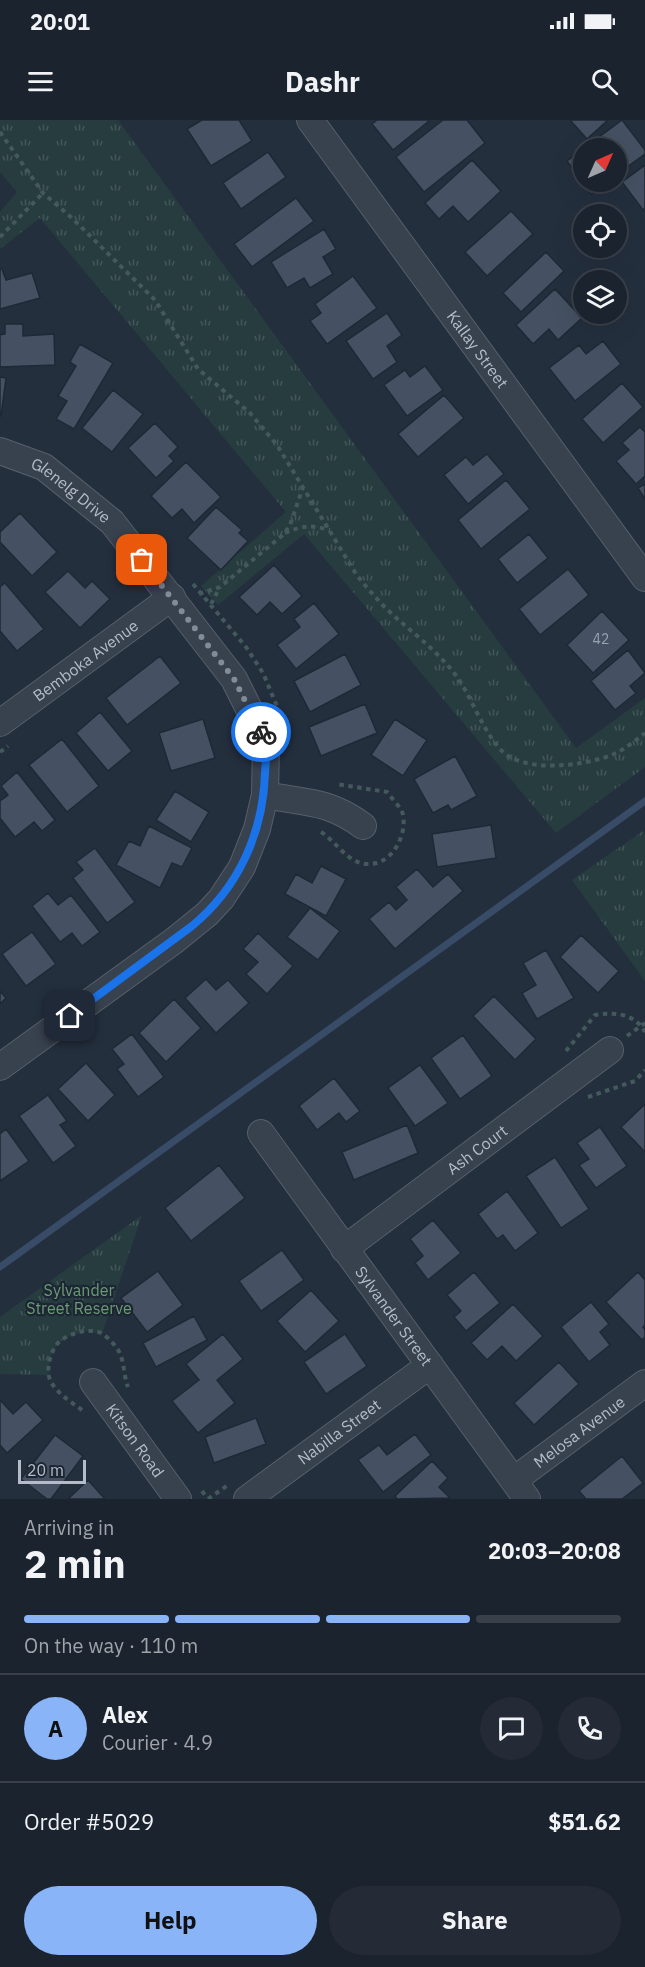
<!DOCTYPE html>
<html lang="en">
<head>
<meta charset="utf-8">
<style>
	body { margin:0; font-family:"IBM Plex Sans",sans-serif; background:#242b36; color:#f1f3f6; height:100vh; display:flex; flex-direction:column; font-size:22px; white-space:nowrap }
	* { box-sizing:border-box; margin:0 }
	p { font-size:20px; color:#a0a4aa }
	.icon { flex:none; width:33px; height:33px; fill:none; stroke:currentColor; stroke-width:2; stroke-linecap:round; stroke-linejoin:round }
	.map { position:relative; height:1379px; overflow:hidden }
	.details { display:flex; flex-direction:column; background:#1b232e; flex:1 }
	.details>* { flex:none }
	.needle { width:39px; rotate:45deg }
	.tools { position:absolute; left:573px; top:18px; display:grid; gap:12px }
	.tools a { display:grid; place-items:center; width:54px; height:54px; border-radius:50%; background:#1b232e; box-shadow:0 6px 24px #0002,0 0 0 2px #39404a; font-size:30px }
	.scale { position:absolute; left:18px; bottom:15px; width:68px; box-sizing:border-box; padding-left:6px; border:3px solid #b4bcc9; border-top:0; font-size:16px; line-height:21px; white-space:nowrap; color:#b4bcc9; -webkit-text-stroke:4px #1d2633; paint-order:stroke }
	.pin { position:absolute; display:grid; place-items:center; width:51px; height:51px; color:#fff; margin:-26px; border-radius:12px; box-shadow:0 3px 9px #0006 }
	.courier { position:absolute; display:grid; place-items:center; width:60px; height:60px; margin:-30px; border:4px solid #1a73e8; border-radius:50%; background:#fff; color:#222; box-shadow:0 2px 8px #0007 }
	.summary em { font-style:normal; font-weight:800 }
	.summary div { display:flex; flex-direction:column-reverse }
	.summary { display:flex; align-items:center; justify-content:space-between; height:102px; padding:0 24px }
	h1 { font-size:39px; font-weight:800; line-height:45px }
	.bar { display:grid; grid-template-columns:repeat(4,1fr); gap:9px 6px; align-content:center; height:72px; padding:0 24px }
	.bar i { height:8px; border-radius:4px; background:#39404a }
	.bar .selected { background:#8ab4f8 }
	.bar p { grid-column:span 4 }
	.line { display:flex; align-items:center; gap:15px; padding:0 24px; border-top:2px solid #39404a }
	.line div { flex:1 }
	.round { display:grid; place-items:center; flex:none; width:63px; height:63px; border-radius:32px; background:#242b36 }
	.button { display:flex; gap:12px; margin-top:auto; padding:12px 24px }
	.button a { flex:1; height:69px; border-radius:36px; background:#8ab4f8; color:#111; font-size:24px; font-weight:800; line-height:69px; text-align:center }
	.button a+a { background:#242b36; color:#f1f3f6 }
	.status { display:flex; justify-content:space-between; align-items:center; height:42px; padding:0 30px; background:#1b232e; direction:ltr }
	.status svg { height:16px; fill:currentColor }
	header { display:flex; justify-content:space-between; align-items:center; height:78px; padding:0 24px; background:#1b232e; font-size:27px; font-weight:800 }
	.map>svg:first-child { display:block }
	.park { fill:url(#park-tufts) }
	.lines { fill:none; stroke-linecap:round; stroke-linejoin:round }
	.stream { stroke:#394c67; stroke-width:7 }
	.building { fill:#455162; stroke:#1f2835; stroke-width:1.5 }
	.minor-casing { stroke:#565f6c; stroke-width:28 }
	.path { stroke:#44595c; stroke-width:4; stroke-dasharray:4.5 4.5; stroke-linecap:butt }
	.minor { stroke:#38414e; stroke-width:26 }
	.done { stroke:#828b98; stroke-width:6; stroke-dasharray:0 10.8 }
	.route { stroke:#1a73e8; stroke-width:8 }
	.labels { text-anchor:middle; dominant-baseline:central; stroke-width:4.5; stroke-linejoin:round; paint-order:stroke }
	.number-label { font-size:14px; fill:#98a1af }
	.street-label { font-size:16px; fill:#b4bcc9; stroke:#1d2633 }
	.park-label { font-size:16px; fill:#6b9a76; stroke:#1d2633 }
</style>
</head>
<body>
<div class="status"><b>20:01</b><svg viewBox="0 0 49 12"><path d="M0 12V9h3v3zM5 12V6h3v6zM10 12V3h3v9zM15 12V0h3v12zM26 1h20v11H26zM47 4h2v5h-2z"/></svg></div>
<header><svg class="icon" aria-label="menu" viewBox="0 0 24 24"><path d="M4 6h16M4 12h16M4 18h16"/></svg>Dashr<svg class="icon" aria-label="search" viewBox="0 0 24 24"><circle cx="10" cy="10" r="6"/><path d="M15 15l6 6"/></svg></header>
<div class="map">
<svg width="645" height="1379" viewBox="0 0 645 1379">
	<defs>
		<pattern id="park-tufts" width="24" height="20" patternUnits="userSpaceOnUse" patternTransform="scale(1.5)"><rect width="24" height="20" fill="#263c3f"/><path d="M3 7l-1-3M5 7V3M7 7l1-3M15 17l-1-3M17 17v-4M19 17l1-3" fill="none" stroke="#435659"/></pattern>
	</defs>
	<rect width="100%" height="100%" fill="#242f3e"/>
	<path class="park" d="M0 0H118L576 628 645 578V647L556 713 304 414 218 485 201 466 286 392 40 98 0 129V92L17 72 0 52Z
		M643 711 645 713V861L572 760Z
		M142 1095 102 1214 87 1211 72 1215 59 1222 50 1237 49 1255 0 1254V1197Z"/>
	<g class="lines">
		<path class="stream" d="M0 1147 645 681"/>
	</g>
	<path class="building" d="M202 0H239L252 21 211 46 187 9Z
		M377 0H428L429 1 393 30 372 4Z
		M443 0H467L485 23 424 72 396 37Z
		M570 0H608L587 19Z
		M622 0 645 30V34L616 55V28H584V62H607L591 74 567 41Z
		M268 32 286 57 241 89 223 63Z
		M472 40 501 71 468 102 453 86 439 99 425 83Z
		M645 45V88L643 90 622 62Z
		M296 78 314 101 252 147 234 124Z
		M511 91 533 114 487 156 465 132Z
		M324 109 336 129 323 137 333 154 310 168 304 158 287 168 271 142Z
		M546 132 564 151 521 192 503 173Z
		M0 149H2L6 160 32 153 40 178 0 189Z
		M353 156 377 188 327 224 310 201 321 193 315 184Z
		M555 169 582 198 558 220 549 209 533 224 516 205Z
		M387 193 402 215 387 226 397 242 373 259 346 221Z
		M5 204H23V216L54 214 55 245 0 247V215L5 214Z
		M603 221 621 244 575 281 549 248 579 225 586 234Z
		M80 224 113 243 74 309 56 299 67 281 58 276 76 246 70 242Z
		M425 246 443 270 407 296 384 265 405 250 410 257Z
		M0 257 6 258 1 296H0Z
		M622 263 643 287 603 323 582 299Z
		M113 270 143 294 112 332 82 308Z
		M444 275 464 298 418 337 398 314Z
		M155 303 178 327 169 336 174 341 156 358 128 328Z
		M640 307 645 312V356L636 364 616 341 629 330 622 323Z
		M487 334 504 354 468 384 444 355 466 337 473 345Z
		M186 342 221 377 194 403 182 389 172 398 151 376Z
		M506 360 530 389 481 429 458 400Z
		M645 364V379L638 368Z
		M216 387 242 410 239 413 248 421 221 450 187 418Z
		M20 393 57 432 32 456 0 422V412Z
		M529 414 548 438 517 463 498 439Z
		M274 445 302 476 282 494 270 482 257 495 239 477Z
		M568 449 589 475 540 515 519 489Z
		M68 451 85 468 92 461 110 479 80 508 45 472Z
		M5 463 44 509 17 531 0 511V467Z
		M314 483 339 514 296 549 277 525 300 507 294 499Z
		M602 491 629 520 593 553 567 525Z
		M628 530 645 553 630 566 636 573 615 590 591 561Z
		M345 534 361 565 310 592 294 561Z
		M160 536 181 563 127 605 106 578Z
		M365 584 377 613 321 636 309 607Z
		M100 592 132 631 108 651 76 613Z
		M203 599 215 638 171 651 159 613Z
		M395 599 427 620 403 656 371 635Z
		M62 619 99 666 67 692 29 645Z
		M455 636 477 676 451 690 448 685 433 693 414 659Z
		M17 652 55 700 42 711 34 702 15 717 0 698V681L8 675 1 666Z
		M175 671 209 692 191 722 156 700Z
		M491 705 496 738 437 747 432 714Z
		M149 706 192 728 182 747 172 743 160 768 116 745 129 721 140 726Z
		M95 728 135 782 107 803 73 758 83 750 76 742Z
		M321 746 346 759 326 796 285 774 296 754 312 763Z
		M417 749 433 767 448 754 463 771 395 829 369 799 389 782 396 790 407 780 396 767Z
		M48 773 58 785 71 775 100 812 82 826 72 813 60 822 32 786Z
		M310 788 340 811 318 840 287 817Z
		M32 812 56 844 26 866 2 834Z
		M258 813 293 846 267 874 246 854 258 842 243 829Z
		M581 815 619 851 598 873 560 837Z
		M546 830 574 878 537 899 522 873 536 865 523 843Z
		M206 859 216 870 228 860 249 883 216 913 185 878Z
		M0 871 6 878 0 884Z
		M494 876 536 919 515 940 473 896Z
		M174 879 201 908 166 942 139 913Z
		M132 914 164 957 138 977 117 949 124 944 112 929Z
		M463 915 492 956 460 979 431 938Z
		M86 943 115 975 88 1001 58 969Z
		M420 945 448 983 415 1006 388 968Z
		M334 958 360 991 346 1002 339 993 317 1010 299 986Z
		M48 975 67 1001 60 1005 76 1026 53 1043 19 996Z
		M645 984V1032L621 1007Z
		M407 1005 418 1033 354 1060 342 1032Z
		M600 1007 627 1046 596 1068 579 1045 589 1039 577 1023Z
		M6 1009 29 1041 0 1061V1014Z
		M555 1037 589 1089 561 1108 526 1056Z
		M219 1045 245 1078 191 1121 165 1088Z
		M507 1071 538 1113 515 1131 503 1115 497 1119 478 1094Z
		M433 1100 461 1133 428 1160 415 1143 423 1136 410 1119Z
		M282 1130 304 1160 261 1191 239 1161Z
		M158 1151 183 1185 147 1212 121 1178Z
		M474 1152 500 1183 466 1211 454 1197 461 1191 447 1175Z
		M638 1152 645 1160V1205L643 1207 645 1210V1217L642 1220 606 1182Z
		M311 1170 339 1201 305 1232 277 1201Z
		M591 1182 609 1204 600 1212 610 1225 589 1242 561 1207Z
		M513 1184 543 1216 516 1241 502 1226 487 1240 471 1223Z
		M194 1196 207 1220 156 1247 143 1223Z
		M223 1214 243 1239 217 1260 235 1283 198 1313 172 1281 199 1260 186 1244Z
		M345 1214 367 1246 326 1274 304 1242Z
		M559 1242 579 1264 534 1305 514 1283Z
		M0 1280 13 1294 26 1282 43 1300 7 1333 0 1325Z
		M256 1298 266 1324 214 1343 205 1317Z
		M415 1314 431 1335 383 1372 358 1340 379 1325 387 1335Z
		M55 1315 83 1336 51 1379H47L21 1359Z
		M622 1336 643 1363 622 1379H586L579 1371Z
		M432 1341 448 1358 439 1367 450 1378 397 1379 395 1376Z
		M88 1360 105 1379H68Z"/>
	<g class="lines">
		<defs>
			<g id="minor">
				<path id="s1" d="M310 0 645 458"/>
				<path id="s2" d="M0 331 44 347 112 402 234 559 266 623 265 675 257 709 242 747 221 779 207 794 175 820 0 947"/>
				<path id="s3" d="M0 603 172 477"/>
				<path d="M265 675C305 683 328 680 363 706"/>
				<path id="s4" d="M261 1013 527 1379"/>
				<path id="s5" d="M344 1129 610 930"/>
				<path id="s6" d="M93 1262 178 1379"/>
				<path id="s7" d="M514 1360 645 1263"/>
				<path id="s8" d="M247 1379 430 1245"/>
			</g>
		</defs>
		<use href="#minor" class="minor-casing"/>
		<path class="path" d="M0 12 43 73 72 98 155 180 198 249 250 293 277 325 356 454C367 468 379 482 393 495 412 512 433 528 450 548 471 572 479 606 501 630 523 654 586 646 614 634 625 629 635 621 645 613
			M0 117 43 73
			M285 413C304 405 311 405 330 410
			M193 464 246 527 263 553 279 591
			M199 474 220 467 284 414 290 405 303 367
			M211 484 220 467
			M0 632 8 626
			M321 712C336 721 346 742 366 744 391 746 407 717 403 695 402 688 392 679 387 672L336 664
			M627 916 645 903
			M566 931 595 895C615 892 634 893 645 912
			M588 977 635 961 645 950
			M82 1290C71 1282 58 1274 51 1262 45 1251 50 1231 59 1222 69 1213 91 1207 103 1214 107 1217 113 1223 116 1227 125 1238 123 1255 128 1267
			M202 1371 208 1379
			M208 1379 228 1365"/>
		<use href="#minor" class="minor"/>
	</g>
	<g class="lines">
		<path class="done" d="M142 440 234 559 261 612"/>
		<path class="route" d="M70 896 192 806C239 767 263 713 265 653 266 638 268 626 261 612"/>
	</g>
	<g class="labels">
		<g class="number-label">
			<text x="601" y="519">42</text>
		</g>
		<g class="street-label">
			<text stroke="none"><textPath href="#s1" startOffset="284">Kallay Street</textPath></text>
			<text stroke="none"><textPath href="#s2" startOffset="82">Glenelg Drive</textPath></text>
			<text stroke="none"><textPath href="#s3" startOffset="106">Bemboka Avenue</textPath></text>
			<text stroke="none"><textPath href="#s5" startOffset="166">Ash Court</textPath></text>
			<text stroke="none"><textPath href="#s4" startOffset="226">Sylvander Street</textPath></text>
			<text stroke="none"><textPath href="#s8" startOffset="114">Nabilla Street</textPath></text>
			<text stroke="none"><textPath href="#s7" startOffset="81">Melosa Avenue</textPath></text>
			<text stroke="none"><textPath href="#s6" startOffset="72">Kitson Road</textPath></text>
		</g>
		<g class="park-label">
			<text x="79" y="1170">Sylvander<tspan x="79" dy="18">Street Reserve</tspan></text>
		</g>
	</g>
</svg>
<div class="tools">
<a><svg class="needle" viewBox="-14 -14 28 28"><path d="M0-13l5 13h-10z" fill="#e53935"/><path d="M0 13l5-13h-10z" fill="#a0a4aa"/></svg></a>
<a><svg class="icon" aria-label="locate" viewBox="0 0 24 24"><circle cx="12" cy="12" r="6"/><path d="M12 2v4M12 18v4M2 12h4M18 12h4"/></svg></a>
<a><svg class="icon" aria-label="layers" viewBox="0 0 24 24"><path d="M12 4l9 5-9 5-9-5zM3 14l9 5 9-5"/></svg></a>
</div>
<div class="scale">20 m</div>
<div class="pin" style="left:142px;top:440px;background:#ea580c"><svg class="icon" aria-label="bag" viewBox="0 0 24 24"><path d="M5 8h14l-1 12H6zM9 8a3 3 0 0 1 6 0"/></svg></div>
<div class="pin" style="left:70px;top:896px;background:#1f2937"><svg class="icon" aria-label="home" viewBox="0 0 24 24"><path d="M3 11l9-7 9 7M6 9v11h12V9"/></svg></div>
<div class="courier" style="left:261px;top:612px"><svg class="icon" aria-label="bike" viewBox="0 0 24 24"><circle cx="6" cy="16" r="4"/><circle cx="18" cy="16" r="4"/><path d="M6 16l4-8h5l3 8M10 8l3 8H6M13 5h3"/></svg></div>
</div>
<section class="details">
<div class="summary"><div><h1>2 min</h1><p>Arriving in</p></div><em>20:03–20:08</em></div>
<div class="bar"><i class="selected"></i><i class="selected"></i><i class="selected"></i><i></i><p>On the way · 110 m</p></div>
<div class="line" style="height:108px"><b class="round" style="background:#8ab4f8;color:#111">A</b><div><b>Alex</b><p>Courier · 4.9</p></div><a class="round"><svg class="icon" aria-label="chat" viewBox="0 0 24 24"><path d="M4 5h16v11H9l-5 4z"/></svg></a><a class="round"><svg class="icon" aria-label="phone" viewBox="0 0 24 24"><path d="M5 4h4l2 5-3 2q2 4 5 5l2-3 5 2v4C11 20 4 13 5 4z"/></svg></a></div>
<div class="line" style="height:78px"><div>Order #5029</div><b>$51.62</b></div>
<div class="button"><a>Help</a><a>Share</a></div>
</section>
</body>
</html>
